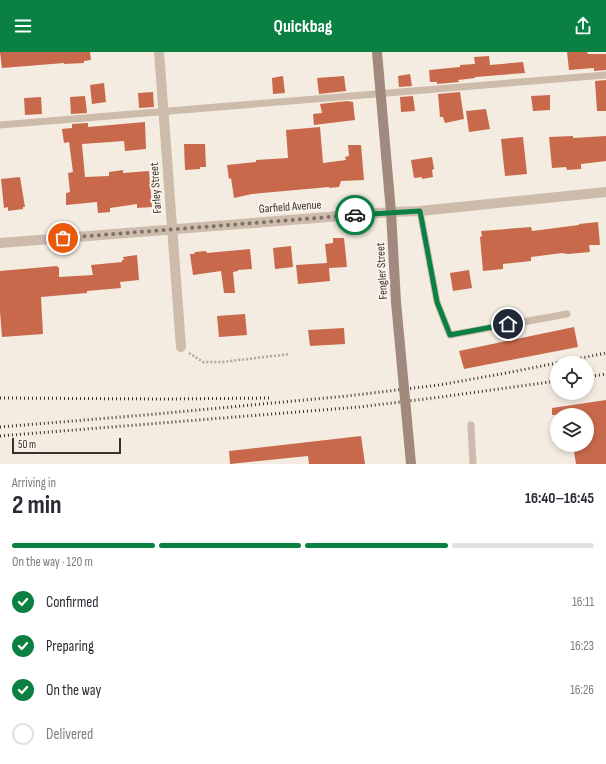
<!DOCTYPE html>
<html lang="en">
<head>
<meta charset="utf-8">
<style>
	body { margin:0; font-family:"Sofia Sans Condensed",sans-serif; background:#f2f2f3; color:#2b2b33; height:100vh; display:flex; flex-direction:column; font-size:15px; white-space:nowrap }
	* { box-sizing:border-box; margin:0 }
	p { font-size:13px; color:#7c7c81 }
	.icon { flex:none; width:22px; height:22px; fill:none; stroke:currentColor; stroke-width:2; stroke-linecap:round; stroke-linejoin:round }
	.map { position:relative; height:412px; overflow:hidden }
	.details { display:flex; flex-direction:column; background:#fff; flex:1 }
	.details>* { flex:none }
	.buttons { position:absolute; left:550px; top:304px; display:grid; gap:8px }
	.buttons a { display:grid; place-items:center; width:44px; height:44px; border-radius:50%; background:#fff; box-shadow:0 2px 6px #0003; font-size:20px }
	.scale { position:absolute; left:12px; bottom:10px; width:109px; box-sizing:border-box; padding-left:4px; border:2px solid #3b302b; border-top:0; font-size:11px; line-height:14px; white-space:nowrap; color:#3b302b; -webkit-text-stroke:3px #fbf5ee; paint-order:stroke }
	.pin { position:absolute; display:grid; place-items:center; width:34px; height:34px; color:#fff; margin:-17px; border:2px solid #fff; border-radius:50%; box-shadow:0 1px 4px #0007 }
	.courier { position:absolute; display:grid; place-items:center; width:40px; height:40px; margin:-20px; border:3px solid #0b8043; border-radius:50%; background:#fff; color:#222; box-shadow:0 1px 5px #0007 }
	.head em { font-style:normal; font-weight:700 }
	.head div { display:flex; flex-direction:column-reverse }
	.head { display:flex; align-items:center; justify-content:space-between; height:68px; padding:0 12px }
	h1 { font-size:26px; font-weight:700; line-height:30px }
	.bar { display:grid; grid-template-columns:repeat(4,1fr); gap:6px 4px; align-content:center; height:48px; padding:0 12px }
	.bar i { height:5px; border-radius:3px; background:#e1e1e2 }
	.bar .selected { background:#0b8043 }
	.bar p { grid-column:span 4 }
	ol { padding:0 12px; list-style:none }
	li { display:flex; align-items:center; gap:12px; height:44px }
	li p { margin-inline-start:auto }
	li .icon { padding:4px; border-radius:50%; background:#0b8043; color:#fff; stroke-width:4 }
	li:last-child { color:#7c7c81 }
	li i { width:22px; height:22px; border:2px solid #e1e1e2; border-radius:50% }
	header { display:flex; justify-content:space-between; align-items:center; height:52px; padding:0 12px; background:#0b8043; color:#fff; font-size:18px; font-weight:700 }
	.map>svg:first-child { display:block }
	.building { fill:#c8694b }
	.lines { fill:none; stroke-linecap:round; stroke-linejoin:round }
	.path { stroke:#b9a596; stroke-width:2.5; stroke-dasharray:2 2; stroke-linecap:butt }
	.lane { stroke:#cdbbac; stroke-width:7 }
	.street { stroke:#cdbbac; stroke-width:10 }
	.secondary { stroke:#a18a7d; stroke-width:10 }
	.rail { stroke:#3b302b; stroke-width:3; stroke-dasharray:1 3; stroke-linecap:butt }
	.secondary-bridge { stroke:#a18a7d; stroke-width:10 }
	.done { stroke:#7c716b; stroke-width:4; stroke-dasharray:0 7.2 }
	.route { stroke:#0b8043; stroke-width:5 }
	.labels { text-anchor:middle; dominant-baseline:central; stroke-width:4; stroke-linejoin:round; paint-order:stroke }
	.street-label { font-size:12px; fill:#3b302b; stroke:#fbf5ee }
</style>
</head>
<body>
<header><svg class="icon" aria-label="menu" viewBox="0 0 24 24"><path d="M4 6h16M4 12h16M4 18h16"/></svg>Quickbag<svg class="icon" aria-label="share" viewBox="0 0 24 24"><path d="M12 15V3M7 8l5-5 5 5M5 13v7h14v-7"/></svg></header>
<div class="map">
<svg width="606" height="412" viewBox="0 0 606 412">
	<rect width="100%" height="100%" fill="#f4ebe1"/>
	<path class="building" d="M0 0H90L91 8 84 9V11L64 12V11L2 16Z
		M567 0H587L588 2H606V18L594 19V16L569 18Z
		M489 4 490 13 523 10 525 21 475 25V26L458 28 459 30 437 32V30H430L429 18 460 15V13L475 12 474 5Z
		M410 22 412 34 399 35 398 24Z
		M283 24 285 41 273 42 272 26Z
		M344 24 346 39 319 42 317 26Z
		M606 28V59H597L595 29Z
		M104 31 106 50 92 52 90 33Z
		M153 40 154 55 139 56 138 41Z
		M460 40 464 67 445 71 443 65H440L438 42Z
		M550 43V58L533 59 531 44Z
		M85 44 87 61 71 62 70 45Z
		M413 44 415 59 401 60 400 45Z
		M41 45 42 62 25 63 24 46Z
		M347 49 353 50 355 68 314 73 313 62 322 61 320 52Z
		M486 57 490 77 469 80 466 59Z
		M145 70 146 97 125 99 124 89 82 92 85 125 109 124V120L123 118V121L149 119 152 155 137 156V152L110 156V160L98 161 97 150 66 153V141L70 140 68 121 73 120 69 90 64 91 62 77 72 76V72L88 71V75Z
		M320 75 323 111 346 108 345 105 349 104 348 93H361L364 128 341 129 339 135 329 136V135L252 142 234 146 231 126 229 127 227 113 256 110V108L288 106 286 78Z
		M573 84V86L606 84V109L581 112V117L567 118 566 115 552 116 549 85Z
		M523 85 527 122 505 124 501 87Z
		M184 92H205L206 115H200V117L185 118Z
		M432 105 434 117 432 118 433 125 422 127V125L414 126 411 108Z
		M20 125 25 155H23V157L8 159V155L4 156 1 127Z
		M598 170 600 193H589L590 200 568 202 562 201 531 205V209L503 212V217L483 219 480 185 482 184 481 179 531 175 532 179 579 173V172Z
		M333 186H344L347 215 329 216 330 229 298 232 296 213 327 211 325 192 333 191Z
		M291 194 293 215 275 217 273 196Z
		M250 197 252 217 238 218V219L233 220 235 241H224L221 219 193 223 190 202H194L195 200 206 199 207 201Z
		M137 203 139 228 120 230 121 236 87 239V241L41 245 43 282 2 285 0 259V219L57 214 59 216V225L93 223 91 213 122 210V208H124L123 205Z
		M469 218 472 236 453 239 450 221Z
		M245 262 247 283 219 285 217 264Z
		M574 275 578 295 464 317 459 299Z
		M344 276 345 292 310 294 308 278Z
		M606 348V412H576L573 393H587V363H552V356Z
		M361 384 365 412H309L308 404 230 412 229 399Z"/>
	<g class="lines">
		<path class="path" d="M189 301 203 310H222L290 302"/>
		<path class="lane" d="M0 73 606 23
			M420 159 437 250 450 283 567 262
			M471 373 473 412"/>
		<path class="street" d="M159 0 181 295
			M0 191 391 160 420 159 606 140"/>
		<path class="secondary" d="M377 0 391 160 396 250"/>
		<path class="rail" d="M557 311 606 301
			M587 325 606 322
			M0 346 165 347 271 346
			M0 375 145 363 347 344 439 333 501 322 557 311
			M0 384 359 355 441 345 557 329"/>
		<path class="secondary-bridge" d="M396 250 411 412"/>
	</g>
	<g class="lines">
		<path class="done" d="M63 186 355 163"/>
		<path class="route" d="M355 163 420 159 437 250 450 283 508 272"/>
	</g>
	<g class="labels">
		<g class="street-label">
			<text transform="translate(156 136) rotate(-94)">Farley Street</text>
			<text transform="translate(290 155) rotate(-4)">Garfield Avenue</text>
			<text transform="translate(382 219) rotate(-93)">Fengler Street</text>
		</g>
	</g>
</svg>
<div class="buttons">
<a><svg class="icon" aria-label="locate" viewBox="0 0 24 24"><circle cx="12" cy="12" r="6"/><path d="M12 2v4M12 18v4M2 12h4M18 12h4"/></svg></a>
<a><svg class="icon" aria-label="layers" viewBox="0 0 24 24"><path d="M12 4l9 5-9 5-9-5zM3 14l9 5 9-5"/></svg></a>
</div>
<div class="scale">50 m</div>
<div class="pin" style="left:63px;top:186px;background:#ea580c"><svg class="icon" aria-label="bag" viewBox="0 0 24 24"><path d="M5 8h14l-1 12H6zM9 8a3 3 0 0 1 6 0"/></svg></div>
<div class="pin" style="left:508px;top:272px;background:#1f2937"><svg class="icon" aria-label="home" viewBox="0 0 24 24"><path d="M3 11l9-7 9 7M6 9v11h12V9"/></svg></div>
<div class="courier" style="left:355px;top:163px"><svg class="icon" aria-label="car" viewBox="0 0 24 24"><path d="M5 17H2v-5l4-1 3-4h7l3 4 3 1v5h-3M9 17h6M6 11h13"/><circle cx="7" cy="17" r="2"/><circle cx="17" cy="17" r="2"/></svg></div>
</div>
<section class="details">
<div class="head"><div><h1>2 min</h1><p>Arriving in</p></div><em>16:40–16:45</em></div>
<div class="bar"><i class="selected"></i><i class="selected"></i><i class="selected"></i><i></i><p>On the way · 120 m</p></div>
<ol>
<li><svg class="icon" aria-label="check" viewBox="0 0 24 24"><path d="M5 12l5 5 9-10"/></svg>Confirmed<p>16:11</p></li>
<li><svg class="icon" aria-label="check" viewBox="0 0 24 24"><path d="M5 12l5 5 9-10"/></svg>Preparing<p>16:23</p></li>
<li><svg class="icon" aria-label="check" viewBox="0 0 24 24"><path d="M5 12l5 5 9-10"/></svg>On the way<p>16:26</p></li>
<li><i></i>Delivered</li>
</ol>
</section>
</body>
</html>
